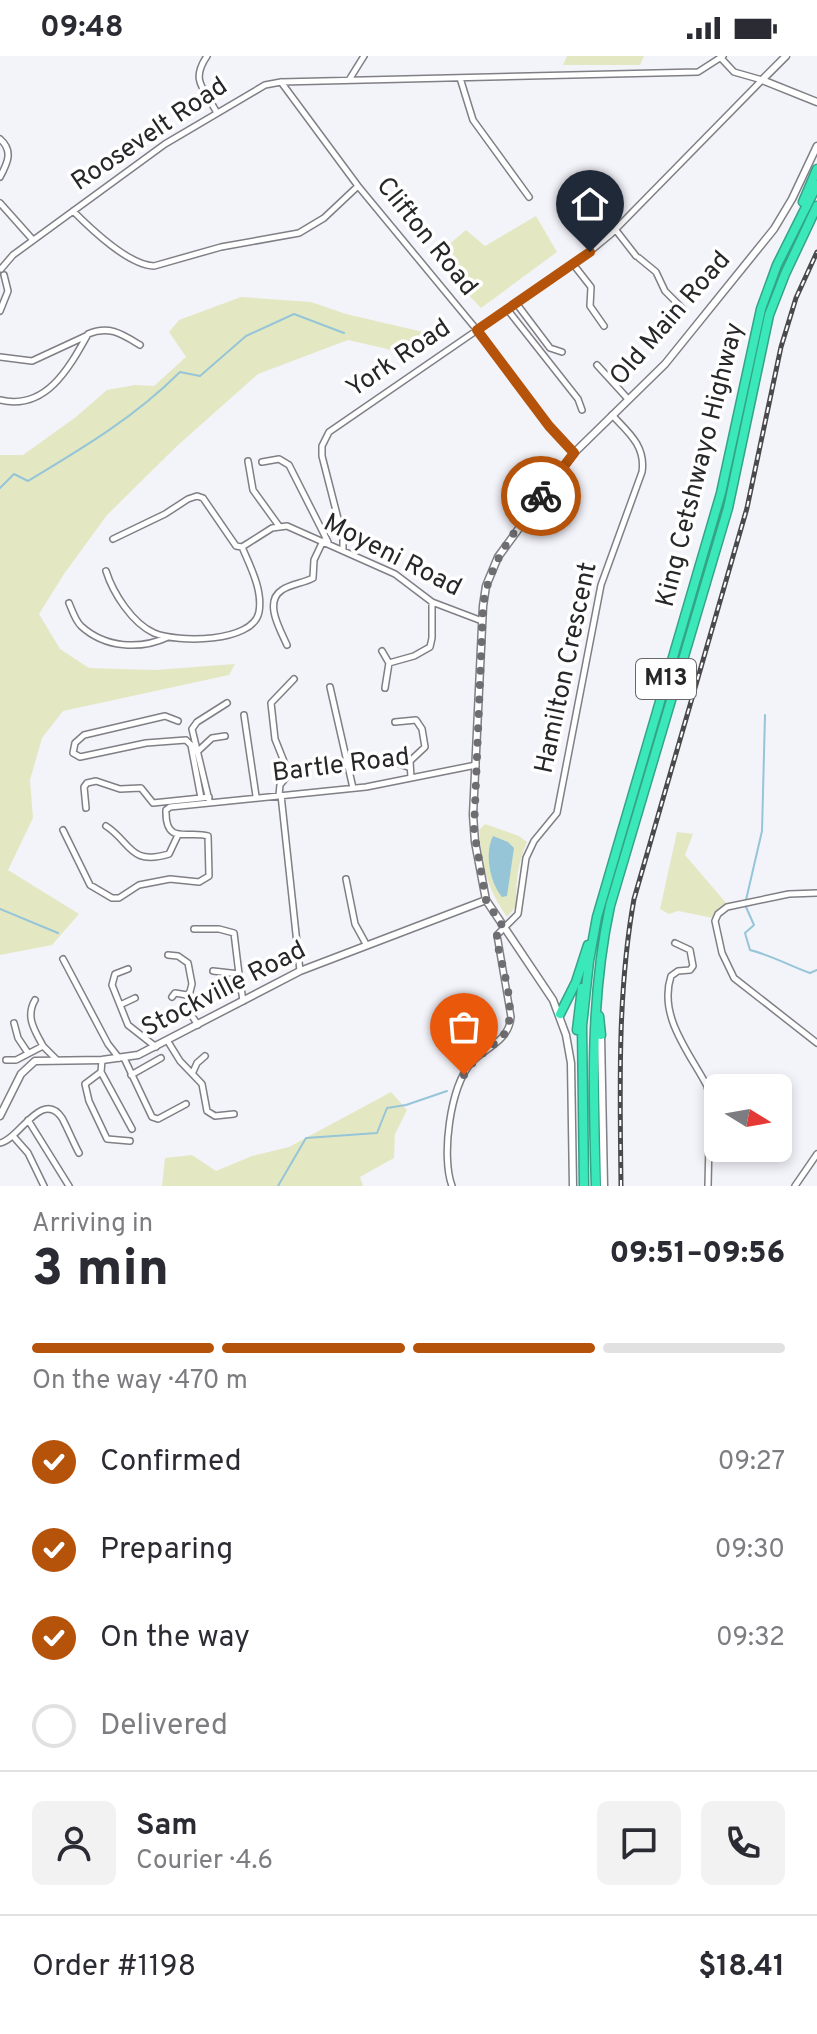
<!DOCTYPE html>
<html lang="en">
<head>
<meta charset="utf-8">
<style>
	body { margin:0; font-family:Overpass,sans-serif; background:#f2f2f3; color:#2b2b33; height:100vh; display:flex; flex-direction:column; font-size:30px; white-space:nowrap }
	* { box-sizing:border-box; margin:0 }
	p { font-size:26px; color:#7c7c81 }
	.icon { flex:none; width:44px; height:44px; fill:none; stroke:currentColor; stroke-width:2; stroke-linecap:round; stroke-linejoin:round }
	.map { position:relative; height:1130px; overflow:hidden }
	.sheet { display:flex; flex-direction:column; background:#fff; flex:1 }
	.sheet>* { flex:none }
	.needle { width:52px; rotate:101deg }
	.controls { position:absolute; left:704px; top:1018px; display:grid; gap:16px }
	.controls a { display:grid; place-items:center; width:88px; height:88px; border-radius:12px; background:#fff; box-shadow:0 4px 12px #0003; font-size:40px }
	.pin { position:absolute; display:grid; place-items:center; width:68px; height:68px; color:#fff; margin:-82px -34px; border-radius:50% 50% 50% 0; rotate:-45deg; box-shadow:0 0 8px #0007 }
	.pin .icon { rotate:45deg }
	.courier { position:absolute; display:grid; place-items:center; width:80px; height:80px; margin:-40px; border:6px solid #b45309; border-radius:50%; background:#fff; color:#222; box-shadow:0 2px 10px #0007 }
	.head em { font-style:normal; font-weight:800 }
	.head div { display:flex; flex-direction:column-reverse }
	.head { display:flex; align-items:center; justify-content:space-between; height:136px; padding:0 32px }
	h1 { font-size:52px; font-weight:800; line-height:60px }
	.bar { display:grid; grid-template-columns:repeat(4,1fr); gap:12px 8px; align-content:center; height:96px; padding:0 32px }
	.bar i { height:10px; border-radius:6px; background:#e1e1e2 }
	.bar .selected { background:#b45309 }
	.bar p { grid-column:span 4 }
	.line { display:flex; align-items:center; gap:20px; padding:0 32px; border-top:2px solid #e1e1e2 }
	.line div { flex:1 }
	.round { display:grid; place-items:center; flex:none; width:84px; height:84px; border-radius:12px; background:#f2f2f3 }
	ol { padding:0 32px; list-style:none }
	li { display:flex; align-items:center; gap:24px; height:88px }
	li p { margin-inline-start:auto }
	li .icon { padding:8px; border-radius:50%; background:#b45309; color:#fff; stroke-width:4 }
	li:last-child { color:#7c7c81 }
	li i { width:44px; height:44px; border:4px solid #e1e1e2; border-radius:50% }
	.status { display:flex; justify-content:space-between; align-items:center; height:56px; padding:0 40px; background:#fff; direction:ltr }
	.status svg { height:22px; fill:currentColor }
	.map>svg:first-child { display:block }
	.green { fill:#e4e8c2 }
	.water { fill:#96c5d8 }
	.lines { fill:none; stroke-linecap:round; stroke-linejoin:round }
	.stream { stroke:#96c5d8; stroke-width:2 }
	.minor-casing { stroke:#7f7f85; stroke-width:8 }
	.tertiary-casing { stroke:#7f7f85; stroke-width:9 }
	.motorway-casing { stroke:#34a487; stroke-width:11 }
	.minor { stroke:#fff; stroke-width:5 }
	.tertiary { stroke:#fff; stroke-width:6 }
	.motorway { stroke:#3be8ba; stroke-width:8 }
	.rail-casing { stroke:#4a4a4d; stroke-width:5 }
	.rail { stroke:#fff; stroke-width:2; stroke-dasharray:6; stroke-linecap:butt }
	.done { stroke:#6e6e72; stroke-width:8; stroke-dasharray:0 14.4 }
	.route { stroke:#b45309; stroke-width:10 }
	.labels { text-anchor:middle; dominant-baseline:central; stroke-width:7; stroke-linejoin:round; paint-order:stroke }
	.shield { fill:#fff; stroke:#686869; stroke-width:2 }
	.shield-label { font-size:24px; font-weight:bold; fill:#272729 }
	.street-label { font-size:26px; fill:#272729; stroke:#fff }
</style>
</head>
<body>
<div class="status"><b>09:48</b><svg viewBox="0 0 49 12"><path d="M0 12V9h3v3zM5 12V6h3v6zM10 12V3h3v9zM15 12V0h3v12zM26 1h20v11H26zM47 4h2v5h-2z"/></svg></div>
<div class="map">
<svg width="817" height="1130" viewBox="0 0 817 1130">
	<rect width="100%" height="100%" fill="#f3f3fa"/>
	<path class="green" d="M567 0H644L640 9H563Z
		M536 160 557 196 481 252 433 202 466 174 485 190Z
		M241 241 311 246 346 258 423 276 427 293 409 298 348 284 258 318 177 390 107 459 64 518 39 558 60 593 89 612 155 614 235 608 229 619 63 655 42 682 30 724 33 762 8 814 79 858 52 889 0 899V399H23L76 361 107 334 135 329 154 330 186 301 169 276 179 264Z
		M485 768 519 780 527 786C518 807 515 827 517 849L507 861C486 830 482 811 479 774Z
		M677 776 693 778 685 799 727 848 713 862 678 855 669 858 660 853Z
		M391 1036 407 1054 395 1078 394 1102 360 1121 363 1130H162L165 1102 192 1099 216 1115 252 1100 289 1091Z"/>
	<path class="water" d="M493 780 508 786 514 792 507 840 502 841C490 827 484 797 493 780Z"/>
	<g class="lines">
		<path class="stream" d="M0 432 14 418 28 425C83 392 135 361 180 316L200 320 246 280 294 258 344 277
			M746 844 762 775 765 659
			M746 851 754 869 745 877 750 894C773 900 788 909 810 917L817 914
			M0 853 58 877
			M278 1130 306 1082 377 1077 387 1052 406 1049 447 1035"/>
		<defs>
			<path id="minor" d="M207 0C190 25 204 32 217 57
				M460 22 473 64 529 141
				M349 24 364 0
				M281 26 358 130 477 274 549 370 574 397
				M0 83C14 95 7 108 0 121
				M0 147 33 184
				M73 155C91 173 128 209 154 210L221 191 299 177 324 162 358 130
				M615 173 636 200
				M639 202 656 216 665 235 683 253
				M573 208 591 231 590 250 604 270
				M1 213 13 199 165 88 265 29 281 26 698 16 723 0
				M516 247 550 292 562 296
				M507 253 578 343 582 354
				M0 255 8 235 4 219
				M0 301 32 305 86 280
				M597 309 628 343
				M0 344C46 355 69 312 88 278 109 269 122 278 140 289
				M248 405 253 434 279 470
				M262 406 279 403 289 409 328 486
				M242 491 272 472 287 470 395 518 432 546 482 565
				M343 494V482L322 400V390L329 376 582 202 611 178 762 24 734 16 720 1
				M106 515C113 537 132 567 154 577 177 587 253 587 259 556 263 534 250 510 242 491L236 490 203 442 197 440 188 443 165 458 113 483
				M69 547C72 554 75 564 81 570 105 592 140 594 168 581
				M287 589C281 575 263 546 282 534 291 528 304 527 313 522L314 504 323 485
				M382 595 389 607
				M330 631 353 732
				M385 632 389 607 414 600 430 591 432 582V546
				M244 659 256 740
				M178 665 165 660 84 679 75 687 73 697 80 701 146 687 186 684 191 689 201 742 209 741
				M395 666 416 664 422 673 425 691 410 705 411 722
				M197 696 212 682 225 680
				M388 704 408 711
				M279 739 280 729 289 718 275 683 271 647 294 623
				M281 739 300 915
				M209 744 192 673 197 666 227 647
				M86 752 84 731 87 727 96 725 120 733 141 732 153 747 201 742
				M106 770C131 786 129 810 169 798L178 779
				M63 774 90 829 112 842H119L139 829 170 823 199 826 209 820 208 780C188 774 165 790 166 754L170 751 366 731 476 709
				M346 823 355 868 366 888
				M817 837 789 838 727 851 718 858 715 865 722 897 734 922 817 987
				M194 873H219L234 877 239 918
				M675 887 690 894 693 910 690 914 678 915 671 920C658 960 689 996 707 1030L710 1042 708 1130
				M168 899 178 900 188 907 192 928 186 951 198 969
				M63 903 108 988 119 1002
				M128 913 115 918 112 929 128 969 156 991
				M213 915 239 918 243 945
				M172 941 175 937 187 939
				M35 944C25 961 35 975 43 990
				M120 949 135 942
				M14 967 18 982 28 997
				M167 984 180 1005 202 1028 207 1055 215 1060 234 1058
				M124 1002 152 1061 158 1063 186 1048
				M6 1004H16L43 990 56 1003
				M102 1004 101 1016 132 1073
				M101 1016 85 1028 89 1045 107 1083 130 1085
				M193 1016 197 1007 205 1000
				M131 1019 161 1002
				M28 1064 69 1130
				M13 1080 28 1097 44 1130
				M0 1087C18 1085 42 1032 62 1062 68 1073 73 1086 79 1097
				M452 1130C441 1101 450 1031 471 1007 486 991 509 985 511 961L497 879 518 858 526 802 534 785 557 757 601 529 642 416C646 390 628 376 612 359
				M795 1130 817 1098"/>
			<path id="tertiary" d="M786 0 762 24 817 46
				M601 979 604 1130
				M0 1060 21 1018 35 1005 102 1004 138 999 300 915 486 844
				M573 1130 571 1007 566 979 553 944 486 844 475 786 473 759 483 550 486 530 498 501 574 397 665 308 774 173 792 143 817 90"/>
			<path id="motorway" d="M803 146 817 113
				M560 958 576 926 588 889
				M599 960 601 979
				M577 974 582 932
				M584 1130 582 970 589 905 597 861 721 437 761 253 777 209 817 129
				M596 1130C593 1036 590 942 610 850L728 452 769 259 785 218 817 150"/>
		</defs>
		<use href="#minor" class="minor-casing"/>
		<use href="#tertiary" class="tertiary-casing"/>
		<use href="#motorway" class="motorway-casing"/>
		<use href="#minor" class="minor"/>
		<use href="#tertiary" class="tertiary"/>
		<use href="#motorway" class="motorway"/>
		<defs>
			<path id="rail" d="M621 1130C620 1035 617 938 634 843L747 452 781 291 796 242 817 196"/>
		</defs>
		<use href="#rail" class="rail-casing"/>
		<use href="#rail" class="rail"/>
	</g>
	<g class="lines">
		<path class="done" d="M464 1019C472 1003 487 995 500 983 522 964 501 910 497 885V877L503 871 486 844 474 775 483 550C489 506 515 475 541 440"/>
		<path class="route" d="M541 440 574 397 549 370 477 274 590 196"/>
	</g>
	<g class="labels">
		<rect class="shield" x="636" y="603" width="60" height="40" rx="6"/>
		<g class="shield-label">
			<text x="666" y="623">M13</text>
		</g>
		<g class="street-label">
			<text transform="translate(150 79) rotate(-34)">Roosevelt Road</text>
			<text transform="translate(426 181) rotate(51)">Clifton Road</text>
			<text transform="translate(671 263) rotate(-49)">Old Main Road</text>
			<text transform="translate(399 303) rotate(-34)">York Road</text>
			<text transform="translate(701 409) rotate(-76)">King Cetshwayo Highway</text>
			<text transform="translate(392 500) rotate(27)">Moyeni Road</text>
			<text transform="translate(567 612) rotate(-78)">Hamilton Crescent</text>
			<text transform="translate(341 710) rotate(-7)">Bartle Road</text>
			<text transform="translate(224 934) rotate(-27)">Stockville Road</text>
		</g>
	</g>
</svg>
<div class="controls">
<a><svg class="needle" viewBox="-14 -14 28 28"><path d="M0-13l5 13h-10z" fill="#e53935"/><path d="M0 13l5-13h-10z" fill="#7c7c81"/></svg></a>
</div>
<div class="pin" style="left:464px;top:1019px;background:#ea580c"><svg class="icon" aria-label="bag" viewBox="0 0 24 24"><path d="M5 8h14l-1 12H6zM9 8a3 3 0 0 1 6 0"/></svg></div>
<div class="pin" style="left:590px;top:196px;background:#1f2937"><svg class="icon" aria-label="home" viewBox="0 0 24 24"><path d="M3 11l9-7 9 7M6 9v11h12V9"/></svg></div>
<div class="courier" style="left:541px;top:440px"><svg class="icon" aria-label="bike" viewBox="0 0 24 24"><circle cx="6" cy="16" r="4"/><circle cx="18" cy="16" r="4"/><path d="M6 16l4-8h5l3 8M10 8l3 8H6M13 5h3"/></svg></div>
</div>
<section class="sheet">
<div class="head"><div><h1>3 min</h1><p>Arriving in</p></div><em>09:51–09:56</em></div>
<div class="bar"><i class="selected"></i><i class="selected"></i><i class="selected"></i><i></i><p>On the way · 470 m</p></div>
<ol>
<li><svg class="icon" aria-label="check" viewBox="0 0 24 24"><path d="M5 12l5 5 9-10"/></svg>Confirmed<p>09:27</p></li>
<li><svg class="icon" aria-label="check" viewBox="0 0 24 24"><path d="M5 12l5 5 9-10"/></svg>Preparing<p>09:30</p></li>
<li><svg class="icon" aria-label="check" viewBox="0 0 24 24"><path d="M5 12l5 5 9-10"/></svg>On the way<p>09:32</p></li>
<li><i></i>Delivered</li>
</ol>
<div class="line" style="height:144px"><a class="round"><svg class="icon" aria-label="person" viewBox="0 0 24 24"><circle cx="12" cy="8" r="4"/><path d="M4 21q1-7 8-7t8 7"/></svg></a><div><b>Sam</b><p>Courier · 4.6</p></div><a class="round"><svg class="icon" aria-label="chat" viewBox="0 0 24 24"><path d="M4 5h16v11H9l-5 4z"/></svg></a><a class="round"><svg class="icon" aria-label="phone" viewBox="0 0 24 24"><path d="M5 4h4l2 5-3 2q2 4 5 5l2-3 5 2v4C11 20 4 13 5 4z"/></svg></a></div>
<div class="line" style="height:104px"><div>Order #1198</div><b>$18.41</b></div>
</section>
</body>
</html>
